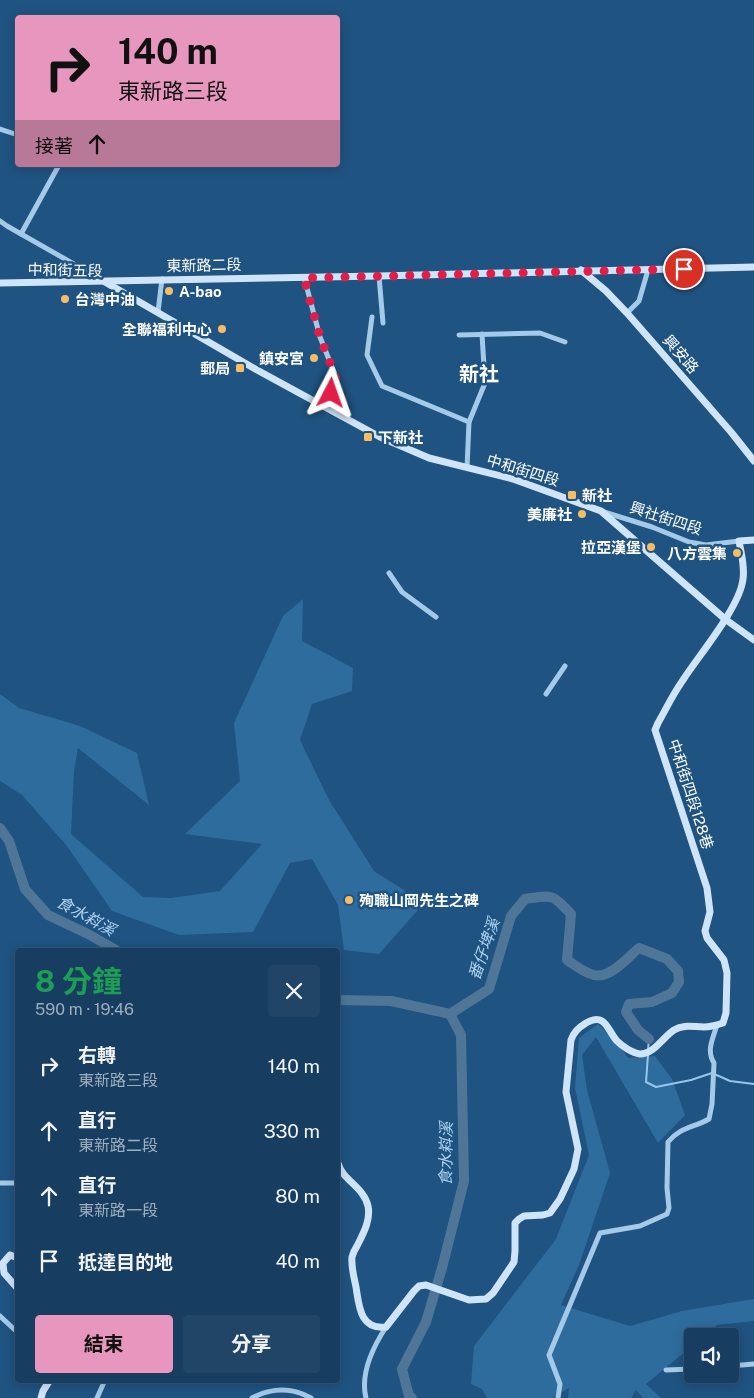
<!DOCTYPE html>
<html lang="zh-TW">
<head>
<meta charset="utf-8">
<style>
  body { margin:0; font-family:"Public Sans","Noto Sans TC",sans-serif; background:#204567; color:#f1f3f6; height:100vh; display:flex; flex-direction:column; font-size:19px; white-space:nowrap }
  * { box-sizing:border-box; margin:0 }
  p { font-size:16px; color:#9eaebd }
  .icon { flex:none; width:28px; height:28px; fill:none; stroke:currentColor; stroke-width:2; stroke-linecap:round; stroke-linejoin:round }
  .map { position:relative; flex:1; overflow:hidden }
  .panel { position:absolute; left:15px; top:948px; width:325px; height:435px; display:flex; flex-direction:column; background:#173e61; border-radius:5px; box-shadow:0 2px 12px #0003,0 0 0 1px #365776 }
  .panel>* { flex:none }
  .hud { position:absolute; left:15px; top:15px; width:325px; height:152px; border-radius:5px; box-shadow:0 2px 12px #0003,0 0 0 1px #365776; background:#e797bd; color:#111; overflow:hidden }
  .buttons { position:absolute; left:684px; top:1328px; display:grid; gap:10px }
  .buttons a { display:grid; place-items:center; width:55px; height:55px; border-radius:5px; background:#173e61; box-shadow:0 2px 12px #0003,0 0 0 1px #365776; font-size:25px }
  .pin { position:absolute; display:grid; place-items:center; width:42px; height:42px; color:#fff; margin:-21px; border:2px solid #fff; border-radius:50%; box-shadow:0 1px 5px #0007 }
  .me { position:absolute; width:55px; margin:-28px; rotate:4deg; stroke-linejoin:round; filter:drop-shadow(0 0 4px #0008) }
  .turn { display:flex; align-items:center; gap:18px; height:105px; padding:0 20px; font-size:22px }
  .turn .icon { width:65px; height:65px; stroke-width:2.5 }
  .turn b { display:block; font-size:35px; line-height:42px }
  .then { display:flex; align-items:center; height:48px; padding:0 20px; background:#0003; gap:10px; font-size:19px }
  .round { display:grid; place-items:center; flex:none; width:52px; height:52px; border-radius:5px; background:#204567 }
  .headline { display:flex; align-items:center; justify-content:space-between; height:85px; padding:0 20px }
  h1 { font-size:30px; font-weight:700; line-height:38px; color:#1e9e55 }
  .primary-button { display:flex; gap:10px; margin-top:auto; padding:10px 20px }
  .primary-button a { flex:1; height:58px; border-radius:5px; background:#e797bd; color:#111; font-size:20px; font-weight:700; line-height:58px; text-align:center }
  .primary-button a+a { background:#204567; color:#f1f3f6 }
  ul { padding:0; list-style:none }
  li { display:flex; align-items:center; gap:15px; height:65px; padding:0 20px }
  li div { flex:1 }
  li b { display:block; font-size:19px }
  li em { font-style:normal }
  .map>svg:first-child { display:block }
  .green { fill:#2e6c9d }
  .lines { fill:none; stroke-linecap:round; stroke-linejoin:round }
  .stream { stroke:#98c6ea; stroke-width:2 }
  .river { stroke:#4f7697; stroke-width:10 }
  .street { stroke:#a4cae8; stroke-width:5 }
  .secondary { stroke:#cfe4f7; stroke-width:7 }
  .route { stroke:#e11d48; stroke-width:9; stroke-dasharray:0 16.2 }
  .poi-dot { fill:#f7bd64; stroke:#1f5381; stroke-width:2 }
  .labels { text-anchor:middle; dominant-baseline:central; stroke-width:5; stroke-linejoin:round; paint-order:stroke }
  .street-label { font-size:15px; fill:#fff; stroke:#1f5381 }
  .poi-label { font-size:15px; font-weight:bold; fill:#fff; stroke:#1f5381; text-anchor:end }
  .water-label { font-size:16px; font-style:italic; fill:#afd4f0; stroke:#1f5381 }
  .district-label { font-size:20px; font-weight:bold; fill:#fff; stroke:#1f5381 }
</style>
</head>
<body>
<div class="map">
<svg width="754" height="1398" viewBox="0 0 754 1398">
  <rect width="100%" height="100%" fill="#1f5381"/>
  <!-- green -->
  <g class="green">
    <path d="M303 599 302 641 353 668 352 691 312 704 300 740 329 800 374 871 424 903 379 954 344 950 338 905 312 859 290 863 253 932 179 935 112 911 67 846 22 795 0 781V694L19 708 80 726 137 753 149 805 78 748 74 771 71 834 143 897 171 898 220 891 262 844 185 834 240 781 234 723 283 616Z"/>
    <path d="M598 1024 614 1038 628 1058 655 1056 672 1079 685 1115 658 1143 596 1037 582 1055 587 1090 610 1173 579 1265 561 1305 630 1326 682 1311 754 1299V1321L717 1325 704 1336H692V1346L646 1384 661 1398H643L636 1390 631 1398H568L569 1388 552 1398H487L482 1389 471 1384 474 1346 556 1239 589 1155 575 1088 579 1038Z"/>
  </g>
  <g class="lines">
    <!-- stream -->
    <g class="stream">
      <path d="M648 1050 649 1039"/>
      <path d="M648 1055 646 1082 656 1087 691 1080 712 1073 730 1081 754 1084"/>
    </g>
    <!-- river -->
    <g class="river">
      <path d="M0 828 9 841 25 889 48 915 88 934 116 950"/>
      <path d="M338 1000 391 1001 450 1014 461 1035 464 1181 442 1268 426 1322 402 1369 409 1396 412 1398"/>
      <path d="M450 1014 489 989 511 916 525 899C553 895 551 893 571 914L567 960C575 965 584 973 594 975 610 979 628 957 639 948L667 959 678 971 679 982 672 993 652 1002 629 1004 626 1012 638 1030 649 1039"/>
    </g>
    <!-- street -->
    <g class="street">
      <path d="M0 129 18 135"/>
      <path d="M0 221 7 226 102 280"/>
      <path d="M21 234 59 165"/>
      <path d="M379 276 383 323"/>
      <path d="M304 277 320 337 336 377 326 408"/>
      <path d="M158 312 162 279"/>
      <path d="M627 313 639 301 648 270"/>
      <path d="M372 317 367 355 382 386 469 422"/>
      <path d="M459 335 540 333 565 342"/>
      <path d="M467 468 469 422 485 383 482 334"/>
      <path d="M604 512 652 527 689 542 706 545 739 541"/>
      <path d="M389 573 402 592 436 617"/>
      <path d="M546 694 565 666"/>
      <path d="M0 1183H18"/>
      <path d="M0 1316 15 1330 18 1331"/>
      <path d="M730 1366 754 1364"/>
      <path d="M666 1370 692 1369"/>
      <path d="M97 1398 105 1380"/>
      <path d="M252 1398C271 1388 291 1387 311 1398"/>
      <path d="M366 1398C360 1374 373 1347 386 1327"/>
      <path d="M558 1398 560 1384 549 1355 600 1233 640 1226 667 1214 669 1208 667 1188 668 1142C680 1127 693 1128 709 1119L712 1104 714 1063C706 1051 713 1038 717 1025"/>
    </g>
    <!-- secondary -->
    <g class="secondary">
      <path d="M581 270 606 291 627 313 731 432 754 461"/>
      <path d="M105 282 257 370 380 437 429 458 513 479 601 511 725 619 754 640"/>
      <path d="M0 283 379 276 754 267"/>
      <path d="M338 1163C342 1180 364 1187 368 1206 371 1220 363 1234 357 1246 355 1249 353 1253 352 1257 351 1267 354 1277 356 1287 359 1306 360 1330 386 1327L414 1291 419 1286 426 1285 469 1300 486 1299 493 1293 514 1262 515 1251V1223L519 1219 524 1216 543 1215 550 1213 560 1199 574 1169 578 1149 566 1092 571 1040C574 1032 578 1028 586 1023 606 1012 607 1030 617 1041 622 1046 632 1053 640 1054 654 1054 663 1037 674 1030 684 1024 693 1027 704 1027 710 1027 717 1025 723 1023L726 1013 727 973 724 960 707 938 705 931 710 912 707 888 655 730 658 723C666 709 673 694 683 680 699 655 740 607 743 579 745 566 741 553 739 541L754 540"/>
      <path d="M18 1258 10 1255 3 1263 4 1273 18 1289"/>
      <path d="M41 1398 43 1391 50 1380"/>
    </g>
  </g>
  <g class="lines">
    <!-- route -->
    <path class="route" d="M331 393 336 378 320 337 304 278 684 269"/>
  </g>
  <!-- markers -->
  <g class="poi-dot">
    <circle cx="169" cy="291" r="5"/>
    <circle cx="65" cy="299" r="5"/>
    <circle cx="222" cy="329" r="5"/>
    <circle cx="314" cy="358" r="5"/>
    <rect x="235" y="363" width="10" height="10" rx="2.5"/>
    <rect x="363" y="432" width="10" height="10" rx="2.5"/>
    <rect x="567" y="490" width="10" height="10" rx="2.5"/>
    <circle cx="582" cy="514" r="5"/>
    <circle cx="651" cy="547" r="5"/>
    <circle cx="737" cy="553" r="5"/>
    <circle cx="349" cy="900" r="5"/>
  </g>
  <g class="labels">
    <!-- street labels -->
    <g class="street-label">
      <text transform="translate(204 265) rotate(-1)">東新路二段</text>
      <text transform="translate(65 270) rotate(1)">中和街五段</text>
      <text transform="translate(681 354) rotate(49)">興安路</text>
      <text transform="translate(523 470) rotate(17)">中和街四段</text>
      <text transform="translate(666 518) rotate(18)">興社街四段</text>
      <text transform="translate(691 794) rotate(72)">中和街四段128巷</text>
    </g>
    <!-- poi labels -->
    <g class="poi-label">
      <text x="179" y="291" text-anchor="start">A-bao</text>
      <text x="75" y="299" text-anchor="start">台灣中油</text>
      <text x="212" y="329">全聯福利中心</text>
      <text x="304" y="358">鎮安宮</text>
      <text x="230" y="368">郵局</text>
      <text x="378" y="437" text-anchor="start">下新社</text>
      <text x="582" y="495" text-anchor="start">新社</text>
      <text x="572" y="514">美廉社</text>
      <text x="641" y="547">拉亞漢堡</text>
      <text x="727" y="553">八方雲集</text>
      <text x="359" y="900" text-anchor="start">殉職山岡先生之碑</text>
    </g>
    <!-- water labels -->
    <g class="water-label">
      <text transform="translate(86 916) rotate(29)">食水嵙溪</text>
      <text transform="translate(484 949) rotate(-71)">番仔埤溪</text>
      <text transform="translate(446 1154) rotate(-89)">食水嵙溪</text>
    </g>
    <!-- district labels -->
    <g class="district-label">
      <text x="479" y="374">新社</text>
    </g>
  </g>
</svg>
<div class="buttons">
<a><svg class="icon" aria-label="sound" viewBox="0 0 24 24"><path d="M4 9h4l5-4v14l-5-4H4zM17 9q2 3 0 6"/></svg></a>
</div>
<div class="pin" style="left:684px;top:269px;background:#d93025"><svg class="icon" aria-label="arrive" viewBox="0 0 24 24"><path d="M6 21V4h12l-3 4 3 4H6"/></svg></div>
<svg class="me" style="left:331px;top:393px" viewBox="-20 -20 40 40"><path d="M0-17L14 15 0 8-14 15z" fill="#e11d48" stroke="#fff" stroke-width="4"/></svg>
<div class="hud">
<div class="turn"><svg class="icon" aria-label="right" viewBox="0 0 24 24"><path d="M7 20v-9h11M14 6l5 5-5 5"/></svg><div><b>140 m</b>東新路三段</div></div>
<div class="then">接著<svg class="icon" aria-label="ahead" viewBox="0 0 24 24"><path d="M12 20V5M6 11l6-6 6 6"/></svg></div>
</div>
<section class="panel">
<div class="headline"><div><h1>8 分鐘</h1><p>590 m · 19:46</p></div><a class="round"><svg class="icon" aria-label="close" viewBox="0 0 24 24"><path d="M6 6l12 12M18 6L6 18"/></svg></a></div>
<ul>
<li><svg class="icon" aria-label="right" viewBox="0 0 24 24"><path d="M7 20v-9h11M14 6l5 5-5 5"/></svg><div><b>右轉</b><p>東新路三段</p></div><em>140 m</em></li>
<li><svg class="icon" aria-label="ahead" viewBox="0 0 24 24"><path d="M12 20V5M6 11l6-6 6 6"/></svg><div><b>直行</b><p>東新路二段</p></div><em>330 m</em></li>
<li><svg class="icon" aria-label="ahead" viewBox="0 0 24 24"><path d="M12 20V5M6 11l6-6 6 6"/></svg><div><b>直行</b><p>東新路一段</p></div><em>80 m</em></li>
<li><svg class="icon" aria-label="arrive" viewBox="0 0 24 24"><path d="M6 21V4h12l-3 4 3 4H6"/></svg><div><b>抵達目的地</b></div><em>40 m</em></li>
</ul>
<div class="primary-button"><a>結束</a><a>分享</a></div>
</section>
</div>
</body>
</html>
